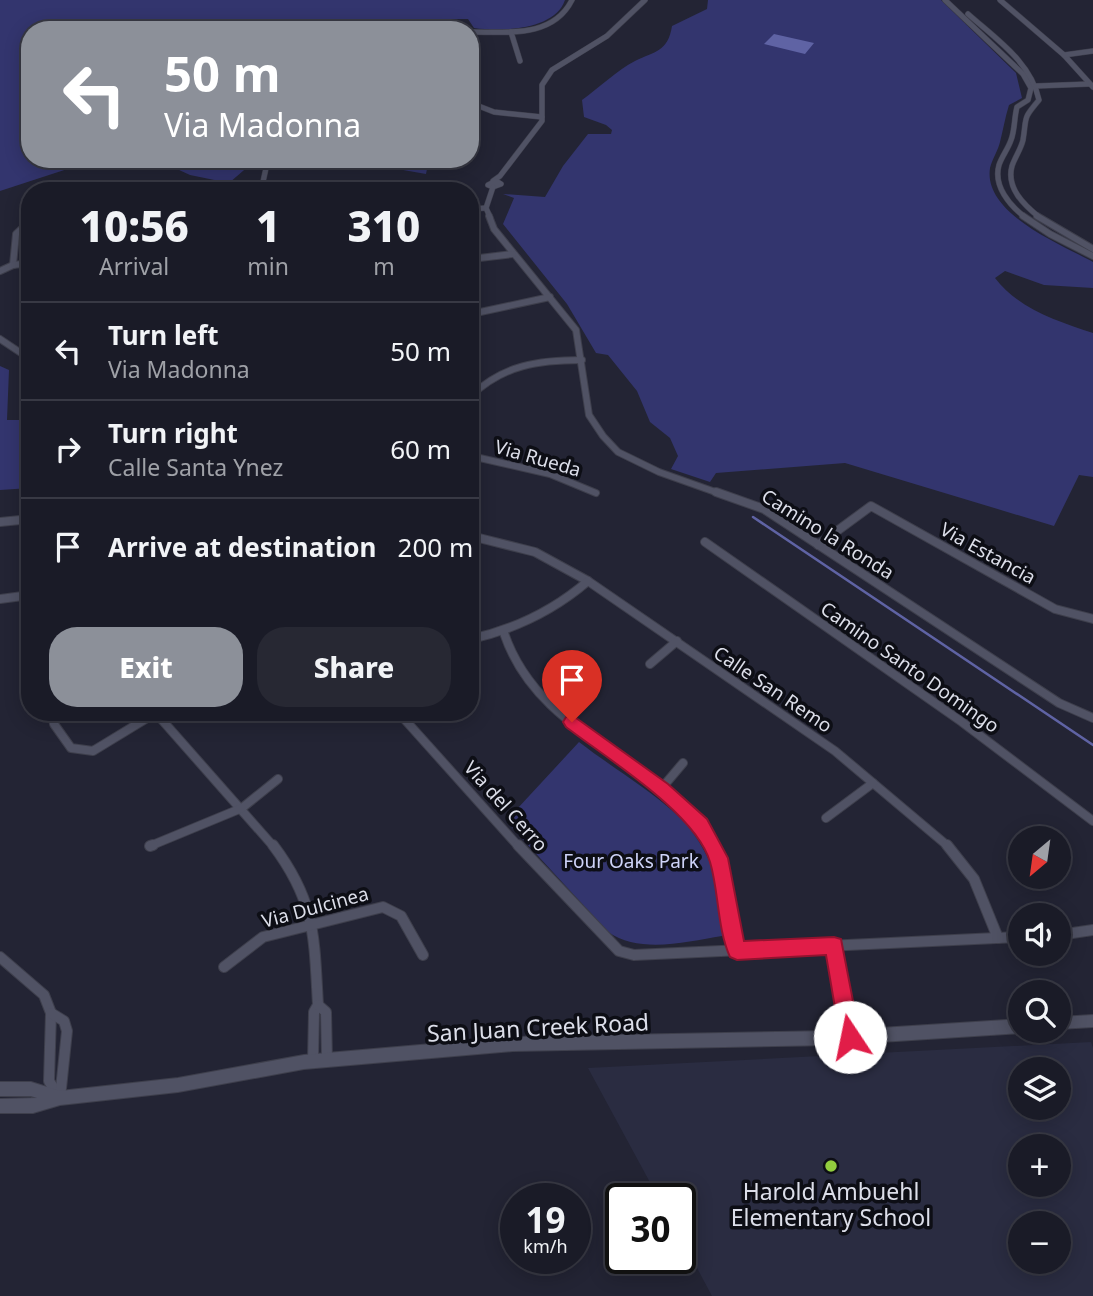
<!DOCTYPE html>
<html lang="en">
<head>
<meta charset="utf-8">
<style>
  body { margin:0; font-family:"Noto Sans",sans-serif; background:#272833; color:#f1f3f6; height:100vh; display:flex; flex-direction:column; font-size:26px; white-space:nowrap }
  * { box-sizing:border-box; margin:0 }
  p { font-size:23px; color:#9fa1a7 }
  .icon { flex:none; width:38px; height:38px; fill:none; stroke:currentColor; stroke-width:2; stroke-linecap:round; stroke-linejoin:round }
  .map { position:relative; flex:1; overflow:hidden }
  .drawer { position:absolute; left:21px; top:182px; width:458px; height:539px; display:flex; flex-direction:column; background:#1a1b27; border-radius:28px; box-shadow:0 4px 18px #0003,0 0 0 2px #383944 }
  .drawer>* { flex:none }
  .guide { position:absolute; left:21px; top:21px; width:458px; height:147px; border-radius:28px; box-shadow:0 4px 18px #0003,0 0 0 2px #383944; background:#8c9099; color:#fff; overflow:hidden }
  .needle { width:46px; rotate:209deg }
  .controls { position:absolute; left:1008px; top:826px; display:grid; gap:14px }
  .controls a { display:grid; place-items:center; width:63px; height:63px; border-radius:50%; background:#1a1b27; box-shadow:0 4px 18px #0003,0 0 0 2px #383944; font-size:35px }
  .speed { position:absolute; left:500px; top:1183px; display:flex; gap:14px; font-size:35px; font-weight:700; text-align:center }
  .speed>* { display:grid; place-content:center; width:91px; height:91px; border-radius:50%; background:#1a1b27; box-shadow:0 4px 18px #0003,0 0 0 2px #383944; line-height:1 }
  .speed small { font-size:18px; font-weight:400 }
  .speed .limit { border:4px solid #111; border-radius:10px; background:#fff; color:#111 }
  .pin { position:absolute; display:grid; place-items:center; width:60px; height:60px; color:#fff; margin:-72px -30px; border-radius:50% 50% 50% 0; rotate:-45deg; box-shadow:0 0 7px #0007 }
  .pin .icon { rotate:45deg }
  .me { position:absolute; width:77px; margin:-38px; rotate:349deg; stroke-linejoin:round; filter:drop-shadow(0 0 5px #0008) }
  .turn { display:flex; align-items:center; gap:24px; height:147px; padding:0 28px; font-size:32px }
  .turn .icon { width:91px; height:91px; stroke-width:2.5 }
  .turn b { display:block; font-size:49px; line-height:60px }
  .eta { display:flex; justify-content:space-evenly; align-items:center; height:119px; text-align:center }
  .eta b { font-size:42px; font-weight:800; line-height:49px }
  .action { display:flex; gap:14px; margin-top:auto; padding:14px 28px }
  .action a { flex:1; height:80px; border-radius:28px; background:#8c9099; color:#fff; font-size:28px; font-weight:800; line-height:80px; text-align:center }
  .action a+a { background:#272833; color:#f1f3f6 }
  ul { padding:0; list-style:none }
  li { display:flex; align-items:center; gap:21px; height:98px; padding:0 28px; border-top:2px solid #383944 }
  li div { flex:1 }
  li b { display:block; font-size:26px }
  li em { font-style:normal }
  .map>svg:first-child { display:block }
  .built { fill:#2a2c41; fill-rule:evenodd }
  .green { fill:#33356e }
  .water { fill:#5f63a4 }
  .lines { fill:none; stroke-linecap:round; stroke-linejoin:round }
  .stream { stroke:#5f63a4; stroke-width:2.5 }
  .street-far3-casing { stroke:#3e3f4c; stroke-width:6 }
  .street-far2-casing { stroke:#3e3f4c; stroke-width:8 }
  .street-far1-casing { stroke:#3e3f4c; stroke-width:10 }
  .street-casing { stroke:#3e3f4c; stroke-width:12 }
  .secondary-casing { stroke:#3e3f4c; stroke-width:2 }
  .street-far3 { stroke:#505264; stroke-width:5 }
  .street-far2 { stroke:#505264; stroke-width:6 }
  .street-far1 { stroke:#505264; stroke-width:8 }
  .street { stroke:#505264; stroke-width:10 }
  .secondary { fill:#505264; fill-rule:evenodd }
  .route { fill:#e11d48; stroke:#92132f; stroke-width:2 }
  .poi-dot { fill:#92cd3e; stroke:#0d0e15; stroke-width:2.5 }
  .labels { text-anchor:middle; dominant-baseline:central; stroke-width:7; stroke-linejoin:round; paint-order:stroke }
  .street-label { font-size:19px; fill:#dcdee9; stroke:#0d0e15 }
  .park-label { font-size:19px; fill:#ced3f8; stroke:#0d0e15 }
  .near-street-label { font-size:23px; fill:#dcdee9; stroke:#0d0e15 }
  .near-poi-label { font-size:23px; fill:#dcdee9; stroke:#0d0e15 }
</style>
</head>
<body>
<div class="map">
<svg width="1093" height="1296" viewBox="0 0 1093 1296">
  <rect width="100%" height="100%" fill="#232434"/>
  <!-- built -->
  <path class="built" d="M1091 1042 1093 1048V1296H712L681 1238V1199H659L588 1068ZM1020 1069H1059V1108H1020ZM1059 1146V1185H1020V1146ZM1059 1223V1262H1020V1223Z"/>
  <!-- green -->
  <g class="green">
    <path d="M0 0H565C555 30 502 32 474 28L468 19H450L391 30H30V159H98L0 191Z"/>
    <path d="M708 0H941L1016 73 1022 98 1009 105C1005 118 1003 130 1000 142 998 151 992 159 990 168 983 214 1061 244 1093 262V288L1044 285 1005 271 995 278C1019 309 1057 321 1093 333V477L1079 475 1054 526 845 463 716 473 710 482 671 469 678 456 670 438 650 422 637 391 608 355 596 353 567 304 503 224 514 198 503 194 545 197 563 166 588 134H611L612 130 606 125 584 117 582 100C599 88 617 70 635 61 655 51 668 52 672 26L707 9Z"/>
    <path d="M128 159H257L229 183 190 175 166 164Z"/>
    <path d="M340 159H429L426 174Z"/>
    <path d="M0 366 9 370 7 420H30V488L0 490Z"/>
    <path d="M579 742C610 766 646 787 675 813 708 842 727 894 722 936 686 942 640 954 608 932L506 821Z"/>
  </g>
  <!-- water -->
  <path class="water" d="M774 34 814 43 805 54 764 44Z"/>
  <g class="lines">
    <!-- stream -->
    <path class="stream" d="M753 517 1093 745"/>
    <!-- street-far3 casing -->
    <g class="street-far3-casing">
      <g id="street-far3">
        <path d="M945 0 1023 74 1031 88 1028 100 1017 107C1014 118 1015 130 1011 140 1008 149 1002 156 999 165 993 186 1010 206 1025 217"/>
        <path d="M1000 0 1064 55 1093 87"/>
        <path d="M968 14C996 39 1031 62 1039 100 1022 120 1027 116 1023 140 1021 149 1015 157 1012 166 1006 188 1024 205 1039 217"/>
        <path d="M471 32C508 32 553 38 572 0"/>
        <path d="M511 32 520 61"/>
        <path d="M1064 55 1093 51"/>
        <path d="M1036 86 1089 84"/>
        <path d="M471 103 494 112 542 117"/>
        <path d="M493 181 500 176 542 121V85L552 70 607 36 645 0"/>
        <path d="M496 181 501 184 493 187 488 185Z"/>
        <path d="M321 185 350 191"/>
        <path d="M261 191 268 159"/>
        <path d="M471 209 486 208"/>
        <path d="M490 217 486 208 493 187"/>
      </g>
    </g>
    <!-- street-far2 casing -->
    <g class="street-far2-casing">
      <g id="street-far2">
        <path d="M489 216 494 229 576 330 589 415 603 436 618 452 659 472 721 494"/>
        <path d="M1023 216 1050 234 1093 256"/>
        <path d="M1037 216 1093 249"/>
        <path d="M471 259 513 254"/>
        <path d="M13 265 16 234 30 221"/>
        <path d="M0 271 13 265 30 263"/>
        <path d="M471 314 550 297"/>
        <path d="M0 339 30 359"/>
        <path d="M471 396C503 365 539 360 582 360"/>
        <path d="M471 456 550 474 596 493"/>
      </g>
    </g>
    <!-- street-far1 casing -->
    <g class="street-far1-casing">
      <g id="street-far1">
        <path d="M716 492 764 509 1059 703 1093 718"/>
        <path d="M0 522 30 519"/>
        <path d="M471 536 535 552 588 581 835 751 949 847"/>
        <path d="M705 542 962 722 1093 821"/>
        <path d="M818 545 871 506 1055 609 1093 619"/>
        <path d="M0 599 30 595"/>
        <path d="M504 633C541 743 668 756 713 847"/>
        <path d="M471 639C516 629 553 611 588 581"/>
        <path d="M650 664 677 641"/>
        <path d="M52 712 54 724 71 748 93 751 157 712"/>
        <path d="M155 712 274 847"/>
        <path d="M398 712 519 847"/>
        <path d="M661 789 683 763"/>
        <path d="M826 818 873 783"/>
        <path d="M150 846 242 808 278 779"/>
      </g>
    </g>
    <!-- street casing -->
    <g class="street-casing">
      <g id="street">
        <path d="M273 845C316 902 314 937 318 1005L314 1012 313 1062"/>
        <path d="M518 845 619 951 634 955 1020 937"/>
        <path d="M712 845 726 884 737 950"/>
        <path d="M947 845 974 879 998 938"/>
        <path d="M150 846 153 845"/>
        <path d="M1059 935 1093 930"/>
        <path d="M834 946 850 1037"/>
        <path d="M0 957 44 995 51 1013 49 1081 59 1097"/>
        <path d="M224 967 263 937 383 907 401 916 423 955"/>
        <path d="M318 1005 326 1012 327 1061"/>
        <path d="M51 1013 64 1021 67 1031 60 1098"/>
      </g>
    </g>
    <!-- secondary casing -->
    <g class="secondary-casing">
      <g id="secondary">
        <path d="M1093 1015V1027L1059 1029V1017Z"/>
        <path d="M1020 1019V1031H1024L1020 1033 833 1045 513 1051 304 1069 178 1092 60 1105 33 1113H0V1099L37 1098 31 1096H0V1082H31L60 1091 178 1078 304 1055 513 1037 833 1031Z"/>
      </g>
    </g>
    <!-- street-far3 -->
    <use href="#street-far3" class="street-far3"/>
    <!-- street-far2 -->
    <use href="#street-far2" class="street-far2"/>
    <!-- street-far1 -->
    <use href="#street-far1" class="street-far1"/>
    <!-- street -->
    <use href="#street" class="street"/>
    <!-- secondary -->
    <use href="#secondary" class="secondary"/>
  </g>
  <!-- route -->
  <path class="route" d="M572 715 668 784 707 819 728 858 744 941 834 937 841 939 860 1037 857 1044 850 1047 843 1044 840 1037 826 955 737 960 730 957C717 928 719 892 710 862 696 813 606 758 566 727L563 722 566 717Z"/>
  <!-- markers -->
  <circle class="poi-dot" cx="831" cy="1166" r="7"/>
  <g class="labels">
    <!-- street labels -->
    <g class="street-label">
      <text transform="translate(538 458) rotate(16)">Via Rueda</text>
      <text transform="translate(828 534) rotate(32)">Camino la Ronda</text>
      <text transform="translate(988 553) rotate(29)">Via Estancia</text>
      <text transform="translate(910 667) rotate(35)">Camino Santo Domingo</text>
      <text transform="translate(773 689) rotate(34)">Calle San Remo</text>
      <text transform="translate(506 806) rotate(48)">Via del Cerro</text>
      <text transform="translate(315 907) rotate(-15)">Via Dulcinea</text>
    </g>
    <!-- park labels -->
    <g class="park-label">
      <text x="631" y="861">Four Oaks Park</text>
    </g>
    <!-- near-street labels -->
    <g class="near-street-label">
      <text transform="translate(538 1027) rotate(-3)">San Juan Creek Road</text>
    </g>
    <!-- near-poi labels -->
    <g class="near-poi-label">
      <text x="831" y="1191">Harold Ambuehl<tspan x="831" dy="26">Elementary School</tspan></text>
    </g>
  </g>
</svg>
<div class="controls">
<a><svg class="needle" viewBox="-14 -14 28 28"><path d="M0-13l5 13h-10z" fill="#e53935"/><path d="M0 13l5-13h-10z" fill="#9fa1a7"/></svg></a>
<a><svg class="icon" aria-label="sound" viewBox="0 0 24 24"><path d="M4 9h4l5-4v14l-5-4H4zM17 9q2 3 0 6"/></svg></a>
<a><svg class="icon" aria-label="search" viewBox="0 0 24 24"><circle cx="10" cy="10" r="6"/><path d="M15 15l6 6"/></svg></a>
<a><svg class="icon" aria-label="layers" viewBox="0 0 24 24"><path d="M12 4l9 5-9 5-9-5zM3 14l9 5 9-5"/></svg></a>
<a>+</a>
<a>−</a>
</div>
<div class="speed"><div>19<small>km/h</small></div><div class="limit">30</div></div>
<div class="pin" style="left:572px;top:722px;background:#d93025"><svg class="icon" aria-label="arrive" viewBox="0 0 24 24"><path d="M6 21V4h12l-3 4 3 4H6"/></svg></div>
<svg class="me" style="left:850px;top:1037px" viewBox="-20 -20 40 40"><circle r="19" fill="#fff"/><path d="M0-13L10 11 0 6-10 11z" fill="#e11d48"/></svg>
<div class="guide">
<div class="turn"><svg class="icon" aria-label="left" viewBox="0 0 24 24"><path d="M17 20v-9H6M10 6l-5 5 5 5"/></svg><div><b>50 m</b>Via Madonna</div></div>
</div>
<section class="drawer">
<div class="eta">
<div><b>10:56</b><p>Arrival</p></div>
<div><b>1</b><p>min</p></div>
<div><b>310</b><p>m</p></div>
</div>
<ul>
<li><svg class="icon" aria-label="left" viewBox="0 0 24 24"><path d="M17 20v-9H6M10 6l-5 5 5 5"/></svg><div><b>Turn left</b><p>Via Madonna</p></div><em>50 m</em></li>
<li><svg class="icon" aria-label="right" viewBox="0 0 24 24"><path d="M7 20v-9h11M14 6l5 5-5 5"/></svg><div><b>Turn right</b><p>Calle Santa Ynez</p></div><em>60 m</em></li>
<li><svg class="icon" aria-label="arrive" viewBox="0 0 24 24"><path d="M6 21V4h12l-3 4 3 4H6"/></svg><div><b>Arrive at destination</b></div><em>200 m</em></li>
</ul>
<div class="action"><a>Exit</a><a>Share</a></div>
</section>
</div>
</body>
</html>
